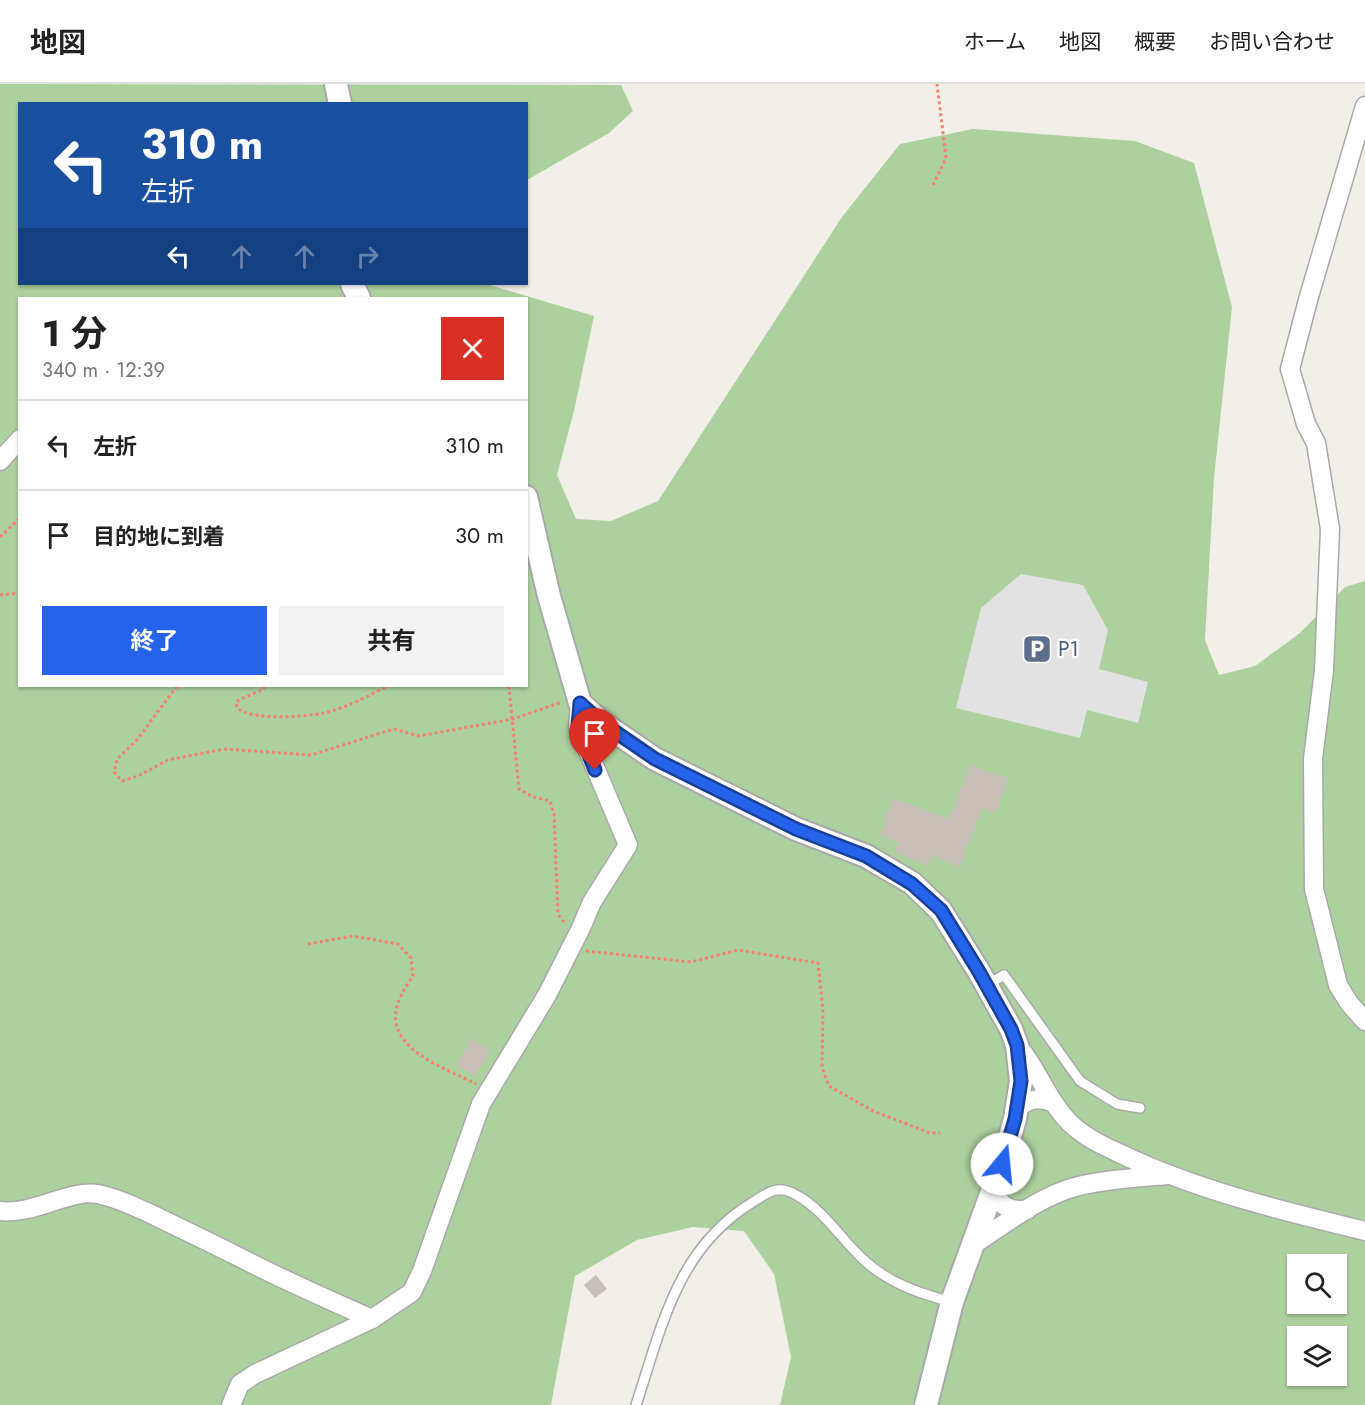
<!DOCTYPE html>
<html lang="ja">
<head>
<meta charset="utf-8">
<style>
  body { margin:0; font-family:Jost,"Noto Sans JP",sans-serif; background:#f2f2f2; color:#222; height:100vh; display:flex; flex-direction:column; font-size:22px; white-space:nowrap }
  * { box-sizing:border-box; margin:0 }
  p { font-size:20px; color:#767676 }
  .icon { flex:none; width:33px; height:33px; fill:none; stroke:currentColor; stroke-width:2; stroke-linecap:round; stroke-linejoin:round }
  .map { position:relative; flex:1; overflow:hidden }
  .panel { position:absolute; left:18px; top:213px; width:510px; height:390px; display:flex; flex-direction:column; background:#fff; border-radius:0px; box-shadow:0 2px 4px #0004 }
  .panel>* { flex:none }
  .banner { position:absolute; left:18px; top:18px; width:510px; height:183px; border-radius:0px; box-shadow:0 2px 4px #0004; background:#1a4fa0; color:#fff; overflow:hidden }
  .controls { position:absolute; left:1287px; top:1170px; display:grid; gap:12px }
  .controls a { display:grid; place-items:center; width:60px; height:60px; border-radius:0px; background:#fff; box-shadow:0 2px 4px #0004; font-size:30px }
  .pin { position:absolute; display:grid; place-items:center; width:51px; height:51px; color:#fff; margin:-62px -26px; border-radius:50% 50% 50% 0; rotate:-45deg; box-shadow:0 0 6px #0007 }
  .pin .icon { rotate:45deg }
  .me { position:absolute; width:66px; margin:-33px; rotate:17deg; stroke-linejoin:round; filter:drop-shadow(0 0 4px #0008) }
  .turn { display:flex; align-items:center; gap:21px; height:126px; padding:0 24px; font-size:27px }
  .turn .icon { width:78px; height:78px; stroke-width:2.5 }
  .turn b { display:block; font-size:42px; line-height:51px }
  .lanes { display:flex; align-items:center; height:57px; padding:0 24px; background:#0003; justify-content:center; gap:30px; direction:ltr }
  .lanes .off { opacity:.35 }
  .round { display:grid; place-items:center; flex:none; width:63px; height:63px; border-radius:0px; background:#f2f2f2 }
  .headline { display:flex; align-items:center; justify-content:space-between; height:102px; padding:0 24px }
  h1 { font-size:36px; font-weight:700; line-height:45px }
  .cta { display:flex; gap:12px; margin-top:auto; padding:12px 24px }
  .cta a { flex:1; height:69px; border-radius:0px; background:#2563eb; color:#fff; font-size:24px; font-weight:700; line-height:69px; text-align:center }
  .cta a+a { background:#f2f2f2; color:#222 }
  ul { padding:0; list-style:none }
  li { display:flex; align-items:center; gap:18px; height:90px; padding:0 24px; border-top:2px solid #e0e0e0 }
  li div { flex:1 }
  li b { display:block; font-size:22px }
  li em { font-style:normal }
  header { display:flex; align-items:center; gap:36px; box-sizing:border-box; height:84px; padding:0 30px; background:#fff; border-bottom:2px solid #e0e0e0 }
  header strong { font-size:28px }
  nav { display:flex; gap:33px; margin-inline-start:auto; font-size:21px }
  .map>svg:first-child { display:block }
  .forest { fill:#add19e; fill-rule:evenodd }
  .parking { fill:#e2e2e2 }
  .building { fill:#c7bfb8 }
  .lines { fill:none; stroke-linecap:round; stroke-linejoin:round }
  .service-casing { stroke:#a9a9a9; stroke-width:12 }
  .minor-casing { stroke:#a9a9a9; stroke-width:21 }
  .tertiary-casing { stroke:#a9a9a9; stroke-width:26 }
  .path { stroke:#fa8072; stroke-width:3; stroke-dasharray:3 3; stroke-linecap:butt }
  .service { stroke:#fff; stroke-width:9 }
  .minor { stroke:#fff; stroke-width:18 }
  .tertiary { stroke:#fff; stroke-width:22 }
  .route-casing { stroke:#184099; stroke-width:15 }
  .route { stroke:#2563eb; stroke-width:10 }
  .labels { text-anchor:middle; dominant-baseline:central; stroke-width:5; stroke-linejoin:round; paint-order:stroke }
  .service-label { font-size:21px; fill:#4e5e75; stroke:#fff; text-anchor:start }
</style>
</head>
<body>
<header>
<strong>地図</strong>
<nav><a>ホーム</a><a>地図</a><a>概要</a><a>お問い合わせ</a></nav>
</header>
<div class="map">
<svg width="1365" height="1321" viewBox="0 0 1365 1321">
  <rect width="100%" height="100%" fill="#f2efe9"/>
  <!-- forest -->
  <path class="forest" d="M0 0 621 1 633 27 609 49 527 96 526 20H20V200H486L594 232 574 327 557 391 576 435 611 437 658 417 842 133 900 60 973 45 1135 57 1194 79 1232 223 1214 394 1205 556 1219 591 1255 582 1300 549 1345 503 1365 497V1321H780L791 1273 774 1190 744 1147 693 1143 637 1156 575 1192 551 1321H0ZM20 214H526V602H20ZM1298 1180H1336V1220H1298ZM1298 1252H1336V1292H1298Z"/>
  <!-- parking -->
  <path class="parking" d="M1021 490 1083 501 1108 546 1099 585 1148 598 1138 639 1087 626 1080 654 956 624 981 524Z"/>
  <!-- building -->
  <g class="building">
    <path d="M970 681 1008 695 996 729 982 724 960 783 932 771 928 782 895 768 899 758 880 752 893 715 950 735Z"/>
    <path d="M471 955 490 966 475 992 456 981Z"/>
    <path d="M596 1191 607 1205 595 1214 584 1201Z"/>
  </g>
  <g class="lines">
    <!-- service casing -->
    <g class="service-casing">
      <g id="service">
        <path d="M987 901 1004 891 1080 997 1117 1020 1140 1024"/>
        <path d="M636 1321C662 1242 677 1164 753 1118 770 1107 779 1100 798 1112 826 1128 843 1158 866 1178 891 1200 921 1210 952 1218"/>
      </g>
    </g>
    <!-- minor casing -->
    <g class="minor-casing">
      <g id="minor">
        <path d="M1365 22 1308 216 1290 285 1306 340 1316 359 1330 445 1324 586 1313 675 1314 805 1338 901 1349 919 1365 937"/>
        <path d="M0 377 20 355"/>
        <path d="M1017 961C1038 985 1048 1018 1071 1040 1089 1057 1111 1065 1134 1076 1208 1109 1287 1128 1365 1147"/>
        <path d="M1017 1024C1030 1015 1039 1012 1054 1019"/>
        <path d="M992 1104C1002 1122 1005 1127 1027 1126"/>
        <path d="M0 1127C34 1131 70 1105 98 1110 117 1114 136 1123 153 1131 182 1145 211 1159 239 1173 283 1196 327 1215 372 1235"/>
        <path d="M971 1162C1004 1141 1038 1113 1075 1103 1105 1095 1137 1094 1167 1091"/>
        <path d="M231 1321 240 1300 255 1290 372 1235 412 1208 422 1187 481 1020 547 911 581 844 592 818 628 761 578 643 580 619"/>
      </g>
    </g>
    <!-- tertiary casing -->
    <g class="tertiary-casing">
      <g id="tertiary">
        <path d="M336 0 340 20"/>
        <path d="M352 200 359 214"/>
        <path d="M526 413 549 512 580 619 601 638 655 675 796 745 866 772 912 799 941 827 978 886 1011 945 1017 961 1021 997 1015 1035 1002 1080 952 1218 926 1321"/>
      </g>
    </g>
    <!-- path -->
    <g class="path">
      <path d="M933 101 946 74 937 0"/>
      <path d="M0 453 20 434"/>
      <path d="M0 511 20 509"/>
      <path d="M177 602 136 657 117 675 114 688 122 697 138 692 168 676 224 665 311 671 394 645 419 652 513 635 562 618"/>
      <path d="M264 602V605L239 616 236 618 237 624C253 637 304 633 324 629 346 624 368 612 388 602"/>
      <path d="M509 602 519 705 533 713 550 717 554 730 558 830 566 841"/>
      <path d="M308 860 353 852 398 860 411 874 413 892C409 898 404 905 401 912 376 962 443 983 476 1000"/>
      <path d="M586 867 691 878 738 866 818 879 823 926 822 983 829 1002 873 1027 930 1049H940"/>
    </g>
    <!-- service -->
    <use href="#service" class="service"/>
    <!-- minor -->
    <use href="#minor" class="minor"/>
    <!-- tertiary -->
    <use href="#tertiary" class="tertiary"/>
  </g>
  <g class="lines">
    <!-- route casing -->
    <g class="route-casing">
      <path id="route" d="M595 686 578 643 580 619 601 638 655 675 796 745 866 772 912 800 941 826 978 886 1011 945 1017 961 1021 997 1015 1035 1002 1080"/>
    </g>
    <!-- route -->
    <use href="#route" class="route"/>
  </g>
  <!-- icons -->
  <defs>
    <g id="parking-square" transform="scale(1.5)"><rect x="-9" y="-9" width="18" height="18" rx="4" fill="#5c6f8a" stroke="#fff"/><path d="M-3.5-5.5H1a3.5 3.5 0 0 1 0 7H-1V5.5H-3.5ZM-1-3.4V-.6H.8a1.4 1.4 0 0 0 0-2.8Z" fill="#fff"/></g>
  </defs>
  <g fill-rule="evenodd">
    <use href="#parking-square" x="1037" y="565"/>
  </g>
  <g class="labels">
    <!-- service labels -->
    <g class="service-label">
      <text x="1058" y="565">P1</text>
    </g>
  </g>
</svg>
<div class="controls">
<a><svg class="icon" aria-label="search" viewBox="0 0 24 24"><circle cx="10" cy="10" r="6"/><path d="M15 15l6 6"/></svg></a>
<a><svg class="icon" aria-label="layers" viewBox="0 0 24 24"><path d="M12 4l9 5-9 5-9-5zM3 14l9 5 9-5"/></svg></a>
</div>
<div class="pin" style="left:595px;top:686px;background:#d93025"><svg class="icon" aria-label="arrive" viewBox="0 0 24 24"><path d="M6 21V4h12l-3 4 3 4H6"/></svg></div>
<svg class="me" style="left:1002px;top:1080px" viewBox="-20 -20 40 40"><circle r="19" fill="#fff"/><path d="M0-13L10 11 0 6-10 11z" fill="#2563eb"/></svg>
<div class="banner">
<div class="turn"><svg class="icon" aria-label="left" viewBox="0 0 24 24"><path d="M17 20v-9H6M10 6l-5 5 5 5"/></svg><div><b>310 m</b>左折</div></div>
<div class="lanes"><svg class="icon" aria-label="left" viewBox="0 0 24 24"><path d="M17 20v-9H6M10 6l-5 5 5 5"/></svg><svg class="icon off" aria-label="ahead" viewBox="0 0 24 24"><path d="M12 20V5M6 11l6-6 6 6"/></svg><svg class="icon off" aria-label="ahead" viewBox="0 0 24 24"><path d="M12 20V5M6 11l6-6 6 6"/></svg><svg class="icon off" aria-label="right" viewBox="0 0 24 24"><path d="M7 20v-9h11M14 6l5 5-5 5"/></svg></div>
</div>
<section class="panel">
<div class="headline"><div><h1>1 分</h1><p>340 m · 12:39</p></div><a class="round" style="background:#d93025;color:#fff"><svg class="icon" aria-label="close" viewBox="0 0 24 24"><path d="M6 6l12 12M18 6L6 18"/></svg></a></div>
<ul>
<li><svg class="icon" aria-label="left" viewBox="0 0 24 24"><path d="M17 20v-9H6M10 6l-5 5 5 5"/></svg><div><b>左折</b></div><em>310 m</em></li>
<li><svg class="icon" aria-label="arrive" viewBox="0 0 24 24"><path d="M6 21V4h12l-3 4 3 4H6"/></svg><div><b>目的地に到着</b></div><em>30 m</em></li>
</ul>
<div class="cta"><a>終了</a><a>共有</a></div>
</section>
</div>
</body>
</html>
